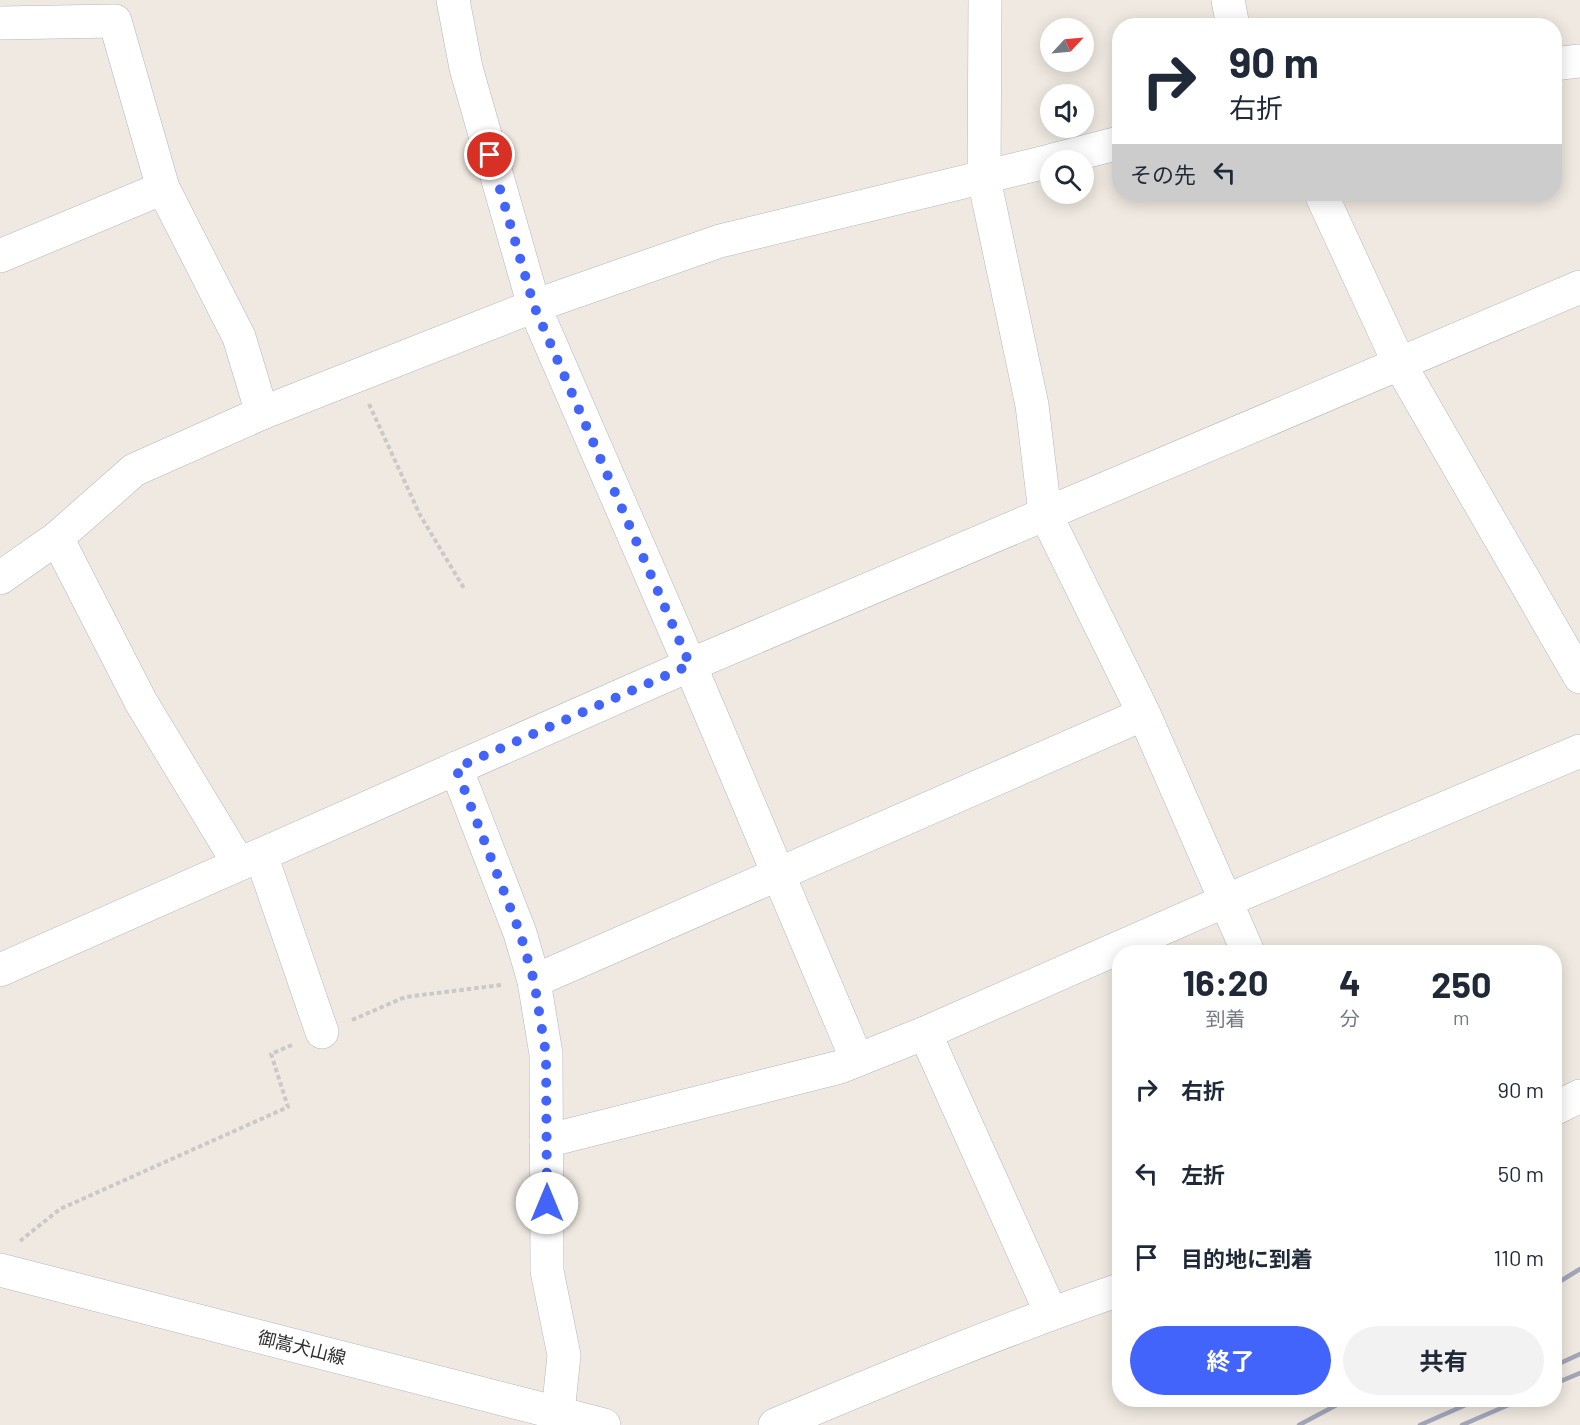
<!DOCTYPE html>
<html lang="ja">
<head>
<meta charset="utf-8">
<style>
  body { margin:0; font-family:Barlow,"Noto Sans JP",sans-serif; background:#f2f2f3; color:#1f2937; height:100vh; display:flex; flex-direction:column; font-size:22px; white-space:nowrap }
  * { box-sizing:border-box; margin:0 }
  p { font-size:20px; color:#747a83 }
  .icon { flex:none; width:33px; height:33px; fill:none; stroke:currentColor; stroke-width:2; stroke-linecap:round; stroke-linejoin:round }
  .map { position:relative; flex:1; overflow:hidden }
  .drawer { position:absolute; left:1112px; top:945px; width:450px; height:462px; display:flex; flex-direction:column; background:#fff; border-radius:24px; box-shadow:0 3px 15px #0003 }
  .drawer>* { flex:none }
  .guide { position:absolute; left:1112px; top:18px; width:450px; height:183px; border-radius:24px; box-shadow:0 3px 15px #0003; background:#fff; color:#1f2937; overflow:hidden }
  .needle { width:39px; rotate:64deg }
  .controls { position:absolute; left:1040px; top:18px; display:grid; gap:12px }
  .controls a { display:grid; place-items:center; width:54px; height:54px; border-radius:50%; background:#fff; box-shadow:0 3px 15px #0003; font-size:30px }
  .pin { position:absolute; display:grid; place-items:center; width:51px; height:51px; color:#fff; margin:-26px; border:3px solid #fff; border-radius:50%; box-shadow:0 2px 6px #0007 }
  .me { position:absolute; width:66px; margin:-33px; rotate:0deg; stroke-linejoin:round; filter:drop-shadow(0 0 4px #0008) }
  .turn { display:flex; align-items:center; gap:21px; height:126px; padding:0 18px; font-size:27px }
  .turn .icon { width:78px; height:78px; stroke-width:2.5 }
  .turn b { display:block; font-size:42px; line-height:51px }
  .then { display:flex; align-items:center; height:57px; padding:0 18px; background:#0003; gap:12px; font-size:22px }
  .eta { display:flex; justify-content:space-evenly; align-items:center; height:102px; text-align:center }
  .eta b { font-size:36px; font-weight:700; line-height:42px }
  .primary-button { display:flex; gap:12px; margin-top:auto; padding:12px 18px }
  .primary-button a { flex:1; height:69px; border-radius:36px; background:#4264fb; color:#fff; font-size:24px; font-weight:700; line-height:69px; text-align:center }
  .primary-button a+a { background:#f2f2f3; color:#1f2937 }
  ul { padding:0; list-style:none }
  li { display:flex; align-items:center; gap:18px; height:84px; padding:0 18px }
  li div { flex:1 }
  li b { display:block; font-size:22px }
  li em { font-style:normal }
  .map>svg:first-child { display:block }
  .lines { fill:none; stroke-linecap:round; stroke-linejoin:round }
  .minor-casing { stroke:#b4b7c1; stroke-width:34 }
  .secondary-casing { stroke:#b4b7c1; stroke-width:34 }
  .path { stroke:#c9c9c9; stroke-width:4; stroke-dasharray:4.5 3; stroke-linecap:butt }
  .minor { stroke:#fff; stroke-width:33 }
  .secondary { stroke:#fff; stroke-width:33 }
  .rail { stroke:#a3a6b8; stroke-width:4.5 }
  .route { stroke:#4264fb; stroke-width:10; stroke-dasharray:0 18 }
  .labels { text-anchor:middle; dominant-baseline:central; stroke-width:4.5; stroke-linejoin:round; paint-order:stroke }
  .street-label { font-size:18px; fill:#2e2e2e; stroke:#fff }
</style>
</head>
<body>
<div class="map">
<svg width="1580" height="1425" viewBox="0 0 1580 1425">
  <rect width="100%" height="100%" fill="#efe9e1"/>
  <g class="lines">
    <!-- minor casing -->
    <g class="minor-casing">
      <g id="minor">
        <path d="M453 0 466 68 534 306 690 665 857 1060"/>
        <path d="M985 0 984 179 1032 405 1045 513 1144 714 1248 952"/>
        <path d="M1228 0 1233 26"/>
        <path d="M0 23 115 21 163 188 239 337 262 413"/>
        <path d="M1554 64 1580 61"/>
        <path d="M1053 160 1119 143"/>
        <path d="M1321 194 1399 363 1580 677"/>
        <path d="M0 256 163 188"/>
        <path d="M57 538 141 702 239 864"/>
        <path d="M0 578 57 538 134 470 262 413 356 376 534 306 720 241 1050 161"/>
        <path d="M456 768 520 933 534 981 546 1054 547 1271 564 1355 558 1413"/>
        <path d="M261 855 322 1032"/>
        <path d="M0 970 690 665 1580 287"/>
        <path d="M534 981 1144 714"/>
        <path d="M925 1033 1051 1313"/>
        <path d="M1554 1109 1580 1096"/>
        <path d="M546 1141 840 1067 925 1033 1225 901 1580 751"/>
        <path d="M775 1425C889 1377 1002 1330 1119 1290"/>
      </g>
    </g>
    <!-- secondary casing -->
    <g class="secondary-casing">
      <path id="secondary" d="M0 1270 604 1425"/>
    </g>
    <!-- path -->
    <g class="path">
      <path d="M369 404 420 515 465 590"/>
      <path d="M352 1020 405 997 501 985"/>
      <path d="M20 1241 60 1209 288 1107 271 1054 292 1045"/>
    </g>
    <!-- minor -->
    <use href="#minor" class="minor"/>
    <!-- secondary -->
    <use href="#secondary" class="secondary"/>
    <!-- rail -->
    <g class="rail">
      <path d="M1554 1285 1580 1269"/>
      <path d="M1554 1366 1580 1354"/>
      <path d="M1554 1384 1580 1373"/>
      <path d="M1299 1425 1346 1400"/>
      <path d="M1420 1425 1477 1400"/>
      <path d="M1462 1425 1520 1400"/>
    </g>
  </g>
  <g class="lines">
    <!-- route -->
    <path class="route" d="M490 155 534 306 690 665 456 768 520 933 534 981 546 1054 547 1203"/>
  </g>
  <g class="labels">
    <!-- street labels -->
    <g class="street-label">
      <text transform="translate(302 1347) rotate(14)">御嵩犬山線</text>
    </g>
  </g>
</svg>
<div class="controls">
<a><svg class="needle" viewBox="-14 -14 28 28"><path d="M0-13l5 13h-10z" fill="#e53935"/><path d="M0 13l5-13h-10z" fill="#747a83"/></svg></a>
<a><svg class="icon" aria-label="sound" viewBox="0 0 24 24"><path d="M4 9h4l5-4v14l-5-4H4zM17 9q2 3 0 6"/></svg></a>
<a><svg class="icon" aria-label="search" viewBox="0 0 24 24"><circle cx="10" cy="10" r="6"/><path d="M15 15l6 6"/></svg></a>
</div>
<div class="pin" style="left:490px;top:155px;background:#d93025"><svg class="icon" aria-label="arrive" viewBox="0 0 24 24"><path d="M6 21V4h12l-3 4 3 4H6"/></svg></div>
<svg class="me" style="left:547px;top:1203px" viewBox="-20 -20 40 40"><circle r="19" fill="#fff"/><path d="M0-13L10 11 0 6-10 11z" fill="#4264fb"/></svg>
<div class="guide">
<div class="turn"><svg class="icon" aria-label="right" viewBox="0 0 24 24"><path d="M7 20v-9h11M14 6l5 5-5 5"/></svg><div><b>90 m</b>右折</div></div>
<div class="then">その先<svg class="icon" aria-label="left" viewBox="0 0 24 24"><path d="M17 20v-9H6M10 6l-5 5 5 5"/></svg></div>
</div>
<section class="drawer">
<div class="eta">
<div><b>16:20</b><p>到着</p></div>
<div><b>4</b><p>分</p></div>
<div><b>250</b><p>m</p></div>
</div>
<ul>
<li><svg class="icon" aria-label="right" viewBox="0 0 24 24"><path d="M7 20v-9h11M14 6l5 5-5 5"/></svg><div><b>右折</b></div><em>90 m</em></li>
<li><svg class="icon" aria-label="left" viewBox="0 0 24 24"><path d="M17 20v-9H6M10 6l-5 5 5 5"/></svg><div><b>左折</b></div><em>50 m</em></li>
<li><svg class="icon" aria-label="arrive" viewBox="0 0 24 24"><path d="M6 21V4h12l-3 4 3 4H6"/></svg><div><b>目的地に到着</b></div><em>110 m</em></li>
</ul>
<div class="primary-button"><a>終了</a><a>共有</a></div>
</section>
</div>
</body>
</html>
